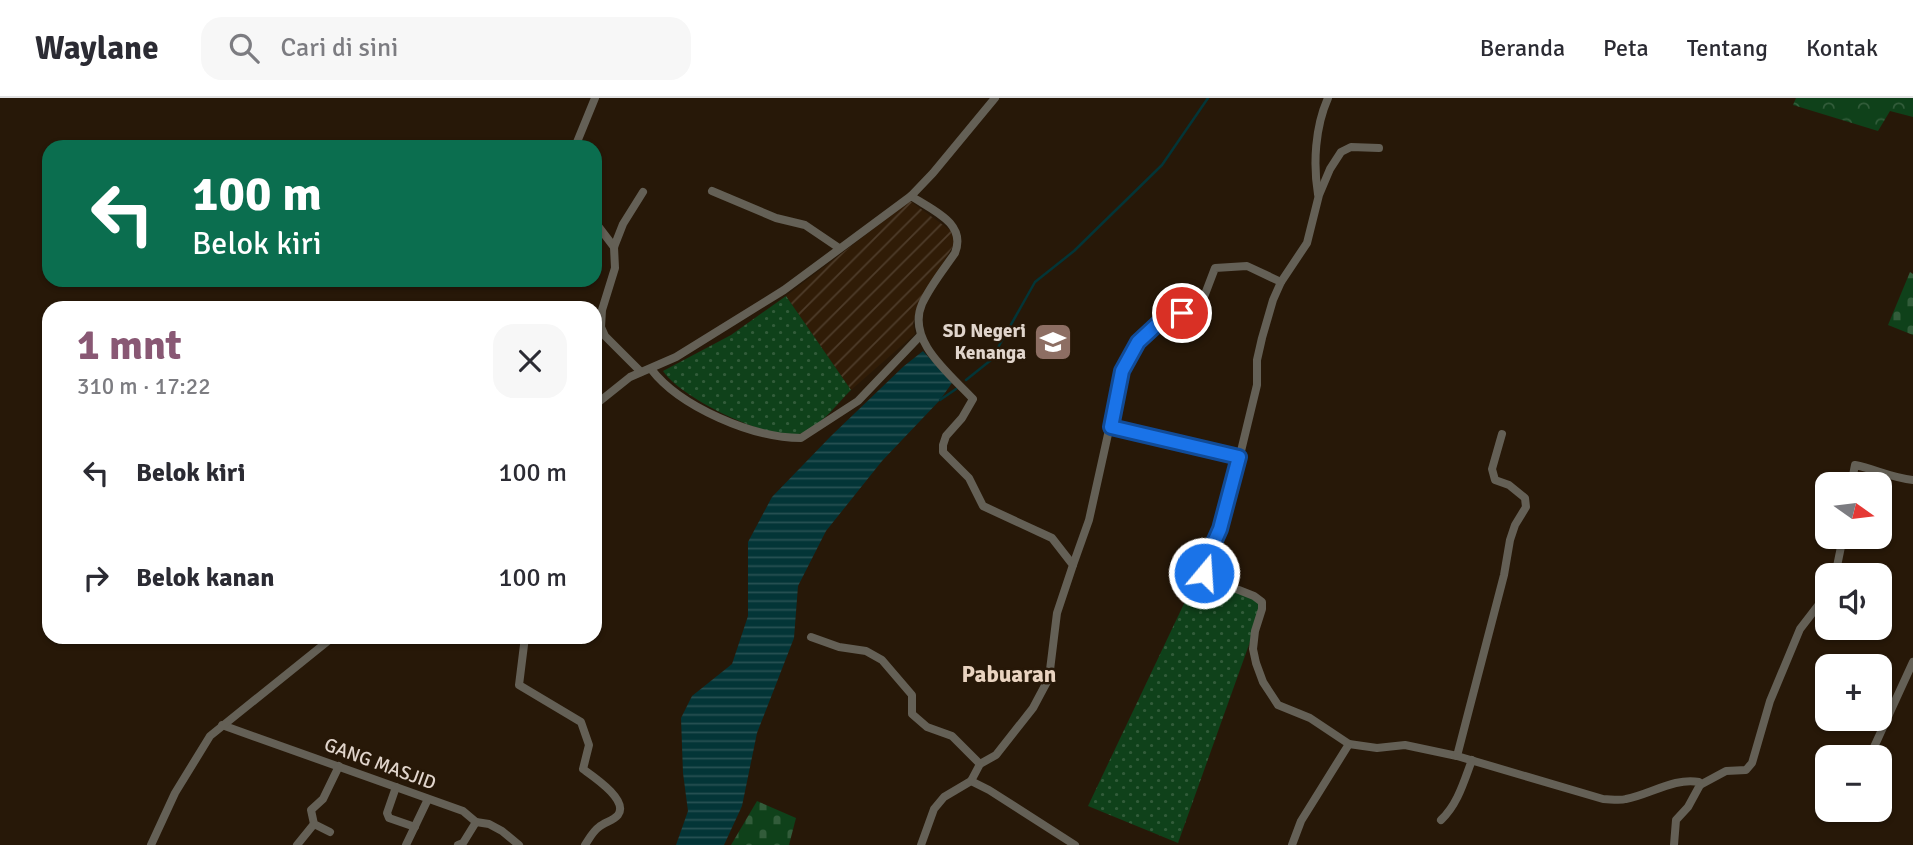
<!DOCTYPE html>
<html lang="id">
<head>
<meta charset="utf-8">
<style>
  body { margin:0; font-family:Signika,sans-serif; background:#f7f7f7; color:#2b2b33; height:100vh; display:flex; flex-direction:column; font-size:26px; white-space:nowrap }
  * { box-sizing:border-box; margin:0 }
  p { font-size:23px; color:#7c7c81 }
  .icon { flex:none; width:38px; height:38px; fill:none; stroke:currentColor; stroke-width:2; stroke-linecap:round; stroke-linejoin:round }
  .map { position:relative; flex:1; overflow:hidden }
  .details { position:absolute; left:42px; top:203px; width:560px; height:343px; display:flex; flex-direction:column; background:#fff; border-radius:21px; box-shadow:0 2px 5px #0004 }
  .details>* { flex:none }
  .banner { position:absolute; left:42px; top:42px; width:560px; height:147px; border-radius:21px; box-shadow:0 2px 5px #0004; background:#0b6e4f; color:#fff; overflow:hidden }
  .needle { width:46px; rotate:104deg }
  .fabs { position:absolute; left:1815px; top:374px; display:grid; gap:14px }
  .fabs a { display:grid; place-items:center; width:77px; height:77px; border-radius:14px; background:#fff; box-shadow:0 2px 5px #0004; font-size:35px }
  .pin { position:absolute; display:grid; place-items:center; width:60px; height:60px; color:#fff; margin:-30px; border:4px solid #fff; border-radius:50%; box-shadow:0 2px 7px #0007 }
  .me { position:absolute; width:77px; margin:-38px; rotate:18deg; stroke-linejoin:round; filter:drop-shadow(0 0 5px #0008) }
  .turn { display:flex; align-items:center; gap:24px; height:147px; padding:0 35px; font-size:32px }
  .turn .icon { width:91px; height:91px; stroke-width:2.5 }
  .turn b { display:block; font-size:49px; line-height:60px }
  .round { display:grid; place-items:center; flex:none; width:74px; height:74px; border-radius:21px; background:#f7f7f7 }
  .headline { display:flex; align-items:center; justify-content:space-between; height:119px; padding:0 35px }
  h1 { font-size:42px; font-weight:700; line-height:52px; color:#895874 }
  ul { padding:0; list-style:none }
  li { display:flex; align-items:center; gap:21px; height:105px; padding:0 35px }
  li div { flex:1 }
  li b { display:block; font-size:26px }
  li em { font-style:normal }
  header { display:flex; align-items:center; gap:42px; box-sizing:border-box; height:98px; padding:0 35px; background:#fff; border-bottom:2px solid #e1e1e2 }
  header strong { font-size:33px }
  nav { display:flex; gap:38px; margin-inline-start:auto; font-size:24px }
  .search { width:490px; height:63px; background:#f7f7f7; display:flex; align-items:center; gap:18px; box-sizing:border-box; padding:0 24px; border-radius:21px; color:#7c7c81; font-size:26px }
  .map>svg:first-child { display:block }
  .industrial { fill:url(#industrial-furrows) }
  .green { fill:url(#green-dots) }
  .forest { fill:url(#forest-crowns) }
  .cemetery { fill:url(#cemetery-stones) }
  .water { fill:url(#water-rules) }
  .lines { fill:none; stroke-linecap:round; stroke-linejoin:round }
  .stream { stroke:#033537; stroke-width:2.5 }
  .street { stroke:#646056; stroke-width:8 }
  .route-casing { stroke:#114b97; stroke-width:18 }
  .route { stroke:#1a73e8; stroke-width:12 }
  .labels { text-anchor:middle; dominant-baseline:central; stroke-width:5; stroke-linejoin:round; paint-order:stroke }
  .poi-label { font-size:19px; font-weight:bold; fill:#e1d5cc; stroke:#271808; text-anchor:end }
  .street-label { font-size:19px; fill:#e1d5cc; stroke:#271808 }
  .quarter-label { font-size:23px; font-weight:bold; fill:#e9d3c0; stroke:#271808 }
</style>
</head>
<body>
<header>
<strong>Waylane</strong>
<div class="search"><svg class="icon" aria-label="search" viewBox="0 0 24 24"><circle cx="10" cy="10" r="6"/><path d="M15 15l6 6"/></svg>Cari di sini</div>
<nav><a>Beranda</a><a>Peta</a><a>Tentang</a><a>Kontak</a></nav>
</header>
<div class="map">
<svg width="1913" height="747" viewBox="0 0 1913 747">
  <defs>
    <pattern id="industrial-furrows" width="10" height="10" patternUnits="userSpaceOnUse" patternTransform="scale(1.75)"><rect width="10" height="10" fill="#301c07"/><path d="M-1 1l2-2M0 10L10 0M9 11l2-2" fill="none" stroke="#4e3c2a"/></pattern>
    <pattern id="green-dots" width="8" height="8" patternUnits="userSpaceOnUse" patternTransform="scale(1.75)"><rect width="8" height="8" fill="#0f411a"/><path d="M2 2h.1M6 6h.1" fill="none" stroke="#325c3a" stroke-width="1.8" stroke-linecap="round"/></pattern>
    <pattern id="forest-crowns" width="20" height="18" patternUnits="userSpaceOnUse" patternTransform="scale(1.75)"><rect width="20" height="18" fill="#0f411a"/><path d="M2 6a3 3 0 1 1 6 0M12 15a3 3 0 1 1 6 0" fill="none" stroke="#325c3a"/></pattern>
    <pattern id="cemetery-stones" width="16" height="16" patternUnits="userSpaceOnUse" patternTransform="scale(1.75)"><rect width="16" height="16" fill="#0f411a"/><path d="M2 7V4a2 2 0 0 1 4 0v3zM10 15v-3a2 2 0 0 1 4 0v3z" fill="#325c3a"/></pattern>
    <pattern id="water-rules" width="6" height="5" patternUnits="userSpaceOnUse" patternTransform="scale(1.75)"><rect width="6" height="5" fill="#033537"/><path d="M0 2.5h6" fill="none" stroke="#275153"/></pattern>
  </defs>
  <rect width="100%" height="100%" fill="#271808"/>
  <!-- industrial -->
  <path class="industrial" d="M910 103 950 132 954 140 953 148 918 207 913 226 915 236 851 292 786 198Z"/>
  <!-- green -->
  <g class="green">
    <path d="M786 198 851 292C836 307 822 327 802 335 773 346 679 299 663 273L731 237Z"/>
    <path d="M1199 474 1265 502 1178 745 1088 708Z"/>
  </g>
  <!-- forest -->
  <path class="forest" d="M1796 0H1913V19L1890 13 1878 33 1793 7Z"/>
  <!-- cemetery -->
  <g class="cemetery">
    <path d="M1910 174 1913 176V237L1888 227Z"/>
    <path d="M757 703 796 720 789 747H731Z"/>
  </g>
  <!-- water -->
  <path class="water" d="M923 253 952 285 940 302 882 363 826 433 798 488 794 540 757 635 742 708 724 747H676L688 713 683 675 681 620 692 598 732 566 748 518V444L772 399 831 338 904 268Z"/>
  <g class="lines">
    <!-- stream -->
    <g class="stream">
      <path d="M966 282 991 262 1035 184 1074 153 1162 67 1208 0"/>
      <path d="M940 302 956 291"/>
    </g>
    <!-- street -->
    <g class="street">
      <path d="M575 49 595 0"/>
      <path d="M1379 50 1351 49 1341 54 1330 71 1319 97 1307 145 1281 184 1273 202 1262 240 1257 262V287L1233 386 1220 431 1203 469 1206 479 1254 498 1262 504V511L1255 533 1253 551 1256 565 1263 584 1278 607 1310 620 1349 646 1377 650 1405 647 1457 658 1504 477 1510 442 1515 427 1526 409 1525 400 1509 387 1495 382 1492 371 1502 336"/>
      <path d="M712 93 776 120 805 127 839 150"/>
      <path d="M1318 96C1313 66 1315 29 1328 0"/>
      <path d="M911 98C932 112 967 125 955 155 944 171 930 188 922 206 906 243 950 276 973 301L962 320 946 338 943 347V354L969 380 983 408 1052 440 1073 467 1057 515 1049 580 1033 610 996 657 980 666 971 683 944 699 934 711 921 747"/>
      <path d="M595 124 614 149"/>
      <path d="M651 271C680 309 753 340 801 340L858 303 920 238"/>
      <path d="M641 274 605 238 601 229 602 212 615 170 614 149 623 126 643 94"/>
      <path d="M595 307 630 279 676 259 784 192 911 98 933 75 995 0"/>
      <path d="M1111 329 1239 359"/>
      <path d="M1851 387 1855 367C1875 371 1892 380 1913 382"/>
      <path d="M1073 467 1089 422 1122 273 1138 244 1166 218 1199 212 1215 170 1247 168 1281 184"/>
      <path d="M1835 478 1843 439"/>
      <path d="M525 539 519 587 581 624 589 647 583 671C594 679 629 702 618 717 613 723 604 724 599 729 593 733 589 741 585 747"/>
      <path d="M811 539 839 549 866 553 882 562 912 597V616L927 629 952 638 980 666"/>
      <path d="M222 627 463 713 476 724 489 726 502 733 519 747"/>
      <path d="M1457 658 1603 701C1610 701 1619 703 1626 701 1649 697 1675 679 1699 684L1700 687 1688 709 1676 722 1674 747"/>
      <path d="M1869 660 1913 564"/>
      <path d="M971 683 989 692 1075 747"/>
      <path d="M1700 687 1726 673 1746 672 1752 665 1770 603 1800 531 1827 496"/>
      <path d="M396 689 387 715 389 720 415 729"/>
      <path d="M1850 719 1852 712"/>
      <path d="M1441 722C1458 706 1464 683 1472 662"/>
      <path d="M330 734 314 726 311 712 323 701 339 668"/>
      <path d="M151 747 175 695 210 638 333 539"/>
      <path d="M297 747 314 726"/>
      <path d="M406 747 428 701"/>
      <path d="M458 747 463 745 476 724"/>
      <path d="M1292 747 1301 723 1349 646"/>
    </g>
  </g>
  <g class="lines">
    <!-- route casing -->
    <g class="route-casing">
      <path id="route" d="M1182 215 1166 218 1138 244 1122 273 1111 329 1239 359 1220 431 1203 469 1204 475"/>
    </g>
    <!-- route -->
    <use href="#route" class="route"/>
  </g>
  <!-- icons -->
  <defs>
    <g id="school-square" transform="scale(2.0125)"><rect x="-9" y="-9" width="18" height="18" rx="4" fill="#8d6e63" stroke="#271808"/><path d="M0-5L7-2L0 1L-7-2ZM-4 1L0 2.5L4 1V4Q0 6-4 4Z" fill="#fff"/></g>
  </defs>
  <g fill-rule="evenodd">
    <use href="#school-square" x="1053" y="244"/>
  </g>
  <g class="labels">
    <!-- poi labels -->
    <g class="poi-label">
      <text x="1026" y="233">SD Negeri<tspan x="1026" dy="22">Kenanga</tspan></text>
    </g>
    <!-- street labels -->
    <g class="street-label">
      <text transform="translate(380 666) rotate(20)">GANG MASJID</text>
    </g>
    <!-- quarter labels -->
    <g class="quarter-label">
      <text x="1009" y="576">Pabuaran</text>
    </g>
  </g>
</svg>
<div class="fabs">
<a><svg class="needle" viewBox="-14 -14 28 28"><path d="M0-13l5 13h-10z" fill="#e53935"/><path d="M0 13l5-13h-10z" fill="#7c7c81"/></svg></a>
<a><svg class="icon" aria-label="sound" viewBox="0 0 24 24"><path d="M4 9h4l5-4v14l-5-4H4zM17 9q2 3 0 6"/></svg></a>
<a>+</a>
<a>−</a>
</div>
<div class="pin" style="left:1182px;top:215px;background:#d93025"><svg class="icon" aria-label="arrive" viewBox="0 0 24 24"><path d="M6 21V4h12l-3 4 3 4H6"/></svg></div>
<svg class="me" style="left:1204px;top:475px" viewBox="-20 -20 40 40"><circle r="17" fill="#1a73e8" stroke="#fff" stroke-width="3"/><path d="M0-11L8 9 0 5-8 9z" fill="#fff"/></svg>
<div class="banner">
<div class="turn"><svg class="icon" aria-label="left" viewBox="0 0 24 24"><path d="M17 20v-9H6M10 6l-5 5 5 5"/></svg><div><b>100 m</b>Belok kiri</div></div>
</div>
<section class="details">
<div class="headline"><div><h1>1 mnt</h1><p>310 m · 17:22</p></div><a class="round"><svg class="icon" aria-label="close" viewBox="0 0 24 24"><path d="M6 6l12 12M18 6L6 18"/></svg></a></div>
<ul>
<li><svg class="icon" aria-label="left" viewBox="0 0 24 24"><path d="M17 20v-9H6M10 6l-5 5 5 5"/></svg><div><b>Belok kiri</b></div><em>100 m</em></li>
<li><svg class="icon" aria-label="right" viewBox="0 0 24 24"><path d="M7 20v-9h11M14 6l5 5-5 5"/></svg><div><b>Belok kanan</b></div><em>100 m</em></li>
</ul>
</section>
</div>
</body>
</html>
